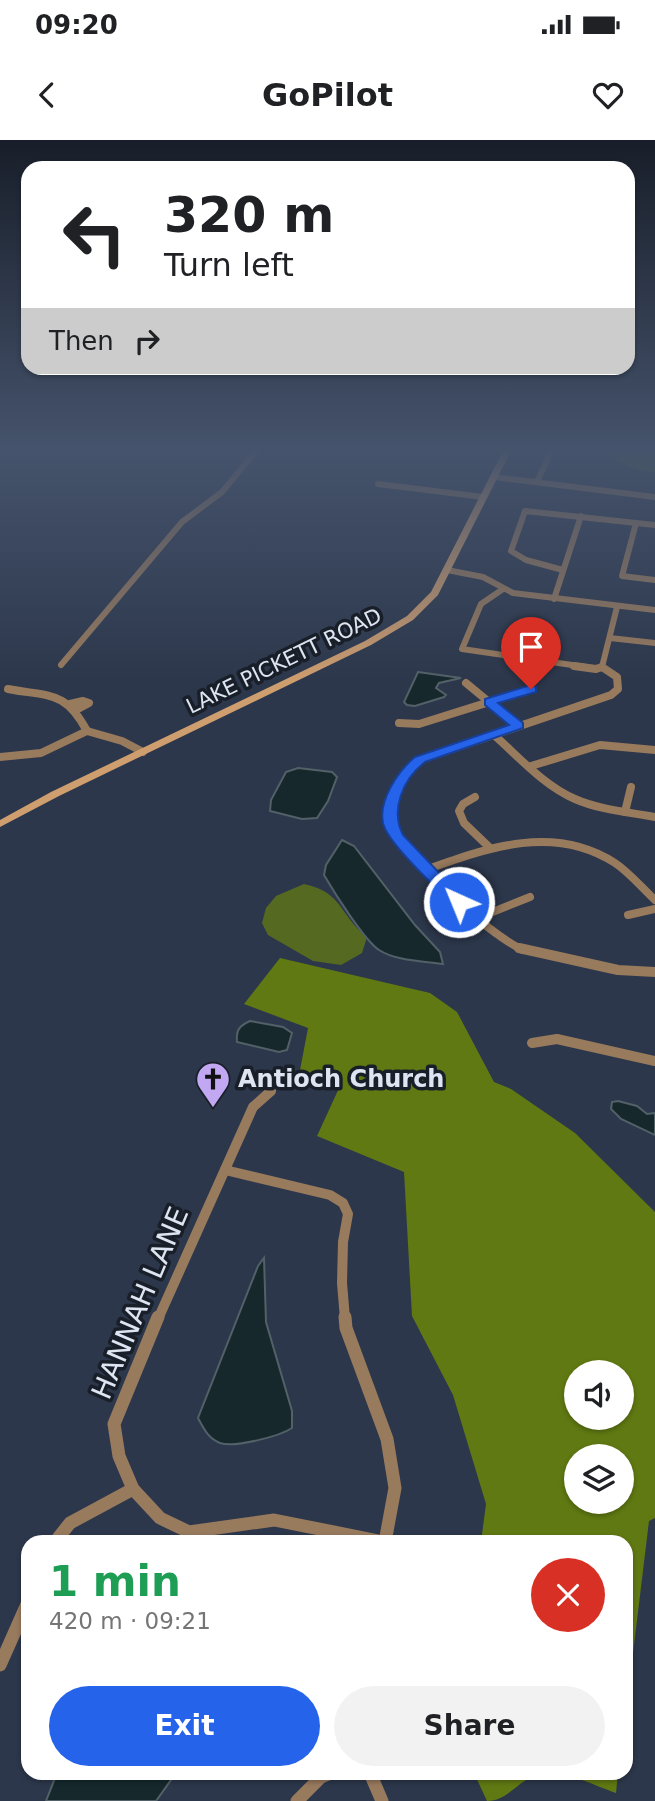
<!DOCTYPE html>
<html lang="en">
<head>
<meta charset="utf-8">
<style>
  body { margin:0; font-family:"DejaVu Sans",sans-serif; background:#f2f2f2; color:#202124; height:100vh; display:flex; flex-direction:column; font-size:26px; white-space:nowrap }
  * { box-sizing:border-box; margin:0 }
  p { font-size:23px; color:#757577 }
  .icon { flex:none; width:38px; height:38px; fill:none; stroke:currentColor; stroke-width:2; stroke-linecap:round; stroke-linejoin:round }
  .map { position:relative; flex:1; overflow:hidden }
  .drawer { position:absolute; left:21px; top:1395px; width:612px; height:245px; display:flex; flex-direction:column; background:#fff; border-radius:21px; box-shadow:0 2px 5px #0004 }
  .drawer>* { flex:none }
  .guide { position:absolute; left:21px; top:21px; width:614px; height:214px; border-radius:21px; box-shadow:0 2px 5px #0004; background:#fff; color:#202124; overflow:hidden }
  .buttons { position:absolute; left:564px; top:1220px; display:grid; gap:14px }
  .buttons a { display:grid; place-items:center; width:70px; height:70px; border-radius:50%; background:#fff; box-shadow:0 2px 5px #0004; font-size:35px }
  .pin { position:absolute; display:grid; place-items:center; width:60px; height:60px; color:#fff; margin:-72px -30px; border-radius:50% 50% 50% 0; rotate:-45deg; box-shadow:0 0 7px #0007 }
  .pin .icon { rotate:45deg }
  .me { position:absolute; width:77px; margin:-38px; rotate:316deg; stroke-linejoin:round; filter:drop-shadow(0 0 5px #0008) }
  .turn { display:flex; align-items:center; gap:24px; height:147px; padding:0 28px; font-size:32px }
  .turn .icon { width:91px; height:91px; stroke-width:2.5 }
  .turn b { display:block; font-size:49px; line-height:60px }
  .then { display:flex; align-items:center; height:66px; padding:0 28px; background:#0003; gap:14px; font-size:26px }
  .round { display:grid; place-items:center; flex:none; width:74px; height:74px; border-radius:37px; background:#f2f2f2 }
  .headline { display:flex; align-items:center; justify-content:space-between; height:119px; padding:0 28px }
  h1 { font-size:42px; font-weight:800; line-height:52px; color:#1e9e55 }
  .primary-button { display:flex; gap:14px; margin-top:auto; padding:14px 28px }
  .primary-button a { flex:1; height:80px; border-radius:42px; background:#2563eb; color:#fff; font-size:28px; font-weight:800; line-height:80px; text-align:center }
  .primary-button a+a { background:#f2f2f2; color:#202124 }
  .status { display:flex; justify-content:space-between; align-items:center; height:49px; padding:0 35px; background:#fff; direction:ltr }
  .status svg { height:19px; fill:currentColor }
  header { display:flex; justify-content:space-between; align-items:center; height:91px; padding:0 28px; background:#fff; font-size:32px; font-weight:800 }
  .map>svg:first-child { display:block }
  .green { fill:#566921 }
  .forest { fill:#607912; fill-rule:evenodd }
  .water { fill:#16282c; stroke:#526167; stroke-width:2 }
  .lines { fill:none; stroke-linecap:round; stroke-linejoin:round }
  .street-far3 { stroke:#987a5d; stroke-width:6 }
  .street-far2 { stroke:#987a5d; stroke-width:8 }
  .street-far1 { stroke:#987a5d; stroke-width:10 }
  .street { stroke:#987a5d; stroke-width:13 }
  .secondary { fill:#cf9e6f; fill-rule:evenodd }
  .route { fill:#2563eb; stroke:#184099; stroke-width:2 }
  .labels { text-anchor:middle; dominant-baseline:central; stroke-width:7; stroke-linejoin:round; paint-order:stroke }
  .far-street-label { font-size:21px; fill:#dee5f2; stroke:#191f28 }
  .poi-label { font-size:24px; font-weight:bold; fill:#dee5f2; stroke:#191f28; text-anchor:start }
  .near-street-label { font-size:28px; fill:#dee5f2; stroke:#191f28 }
</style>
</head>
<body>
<div class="status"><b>09:20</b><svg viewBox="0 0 49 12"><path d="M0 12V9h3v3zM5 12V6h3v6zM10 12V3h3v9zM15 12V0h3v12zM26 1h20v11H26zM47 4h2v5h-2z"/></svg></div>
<header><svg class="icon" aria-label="back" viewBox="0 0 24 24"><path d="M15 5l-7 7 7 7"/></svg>GoPilot<svg class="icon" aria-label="heart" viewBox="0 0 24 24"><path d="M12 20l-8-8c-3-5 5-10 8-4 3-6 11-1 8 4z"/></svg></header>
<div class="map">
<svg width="655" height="1661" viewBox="0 0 655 1661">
  <rect width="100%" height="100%" fill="#2c374b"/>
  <!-- green -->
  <g class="green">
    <path d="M605 311H655V332C634 331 620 324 605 311Z"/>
    <path d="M304 744C343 752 339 775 367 797L362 813 341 825 313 821 268 795 262 783 266 768 276 756Z"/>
  </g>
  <!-- forest -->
  <g class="forest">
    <path d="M280 818 430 853 457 872 494 942 511 949 575 993 655 1072V1378L649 1381 627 1563 626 1402H481L486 1364 453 1255 412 1176 404 1032 317 996 340 946 300 930 308 888 244 864ZM576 1232H621V1278H576ZM576 1316H621V1362H576Z"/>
    <path d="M474 1633H618L616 1653C593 1645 559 1627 535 1636 516 1642 508 1661 487 1661Z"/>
  </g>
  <!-- water -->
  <g class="water">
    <path d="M418 532 461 538 439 543 436 548 446 555 444 557 415 566 407 565 404 562Z"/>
    <path d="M298 628 332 632 337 637 328 661 317 678 302 679 270 671 271 660 286 632Z"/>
    <path d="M342 700 354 706 415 785 440 812 443 824C423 821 396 821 379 810 364 800 334 752 324 735L326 725Z"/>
    <path d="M250 881 283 887 292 893 287 910 279 912 237 902C236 890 239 886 250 881Z"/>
    <path d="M618 961 637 966 647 974 655 973V995L621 979 611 969 612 962Z"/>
    <path d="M264 1118 266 1182 292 1271V1288C280 1296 235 1308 220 1303 208 1298 204 1289 198 1278L258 1126Z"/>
    <path d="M57 1633H176L156 1661H46Z"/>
  </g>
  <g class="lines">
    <!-- street-far3 -->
    <g class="street-far3">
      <path d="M494 337 655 357"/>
      <path d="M537 342 551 311"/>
      <path d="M378 344 483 357"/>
      <path d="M636 383 622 436 655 440"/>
      <path d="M447 430 483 437 513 453 655 470"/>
      <path d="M563 430 526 420 511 411 525 371 655 385"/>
      <path d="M503 449 481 464 462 509 586 527"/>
      <path d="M554 459 581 376"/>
      <path d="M610 498 655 503"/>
      <path d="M531 519 544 488"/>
      <path d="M61 525 182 382 222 352 256 311"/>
      <path d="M602 527 617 467"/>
    </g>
    <!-- street-far2 -->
    <g class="street-far2">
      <path d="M574 526 596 529 602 527"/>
      <path d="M466 543 518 586"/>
      <path d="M8 549C50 557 65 550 87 591L122 601 143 612"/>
      <path d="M70 564 83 561 89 563 76 570"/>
      <path d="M399 583 419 584 531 549"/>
      <path d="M493 594C519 617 543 645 575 659 600 670 628 672 655 677"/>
      <path d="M0 617 41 613 87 591"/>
      <path d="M531 626 600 605 655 610"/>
      <path d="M475 657 463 664 459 671 464 683 489 707"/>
      <path d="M625 672 631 647"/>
      <path d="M428 729C489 707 555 684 615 723 630 733 642 748 655 760"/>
      <path d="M628 775 655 769"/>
      <path d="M475 779 530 757"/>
      <path d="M523 810C491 796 390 709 389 675 389 653 404 633 420 620L611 555 618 549 617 537 602 527"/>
    </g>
    <!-- street-far1 -->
    <g class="street-far1">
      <path d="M519 808 618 830 655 832"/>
      <path d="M532 903 557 899 655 921"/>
      <path d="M225 1030 330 1055 343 1063 348 1074 343 1102 342 1143 345 1179"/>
      <path d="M158 1179 253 967 271 951"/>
    </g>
    <!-- street -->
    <g class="street">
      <path d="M158 1177 114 1284 119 1316 133 1349 160 1378 189 1392 274 1380 384 1402"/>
      <path d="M345 1177 346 1188 387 1299 395 1348 385 1402"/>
      <path d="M55 1402 70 1383 133 1349"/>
      <path d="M0 1525 28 1462"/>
      <path d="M370 1633 382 1661"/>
      <path d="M297 1661 321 1637 331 1633"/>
    </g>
    <!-- secondary -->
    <path class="secondary" d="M503 311H511L438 455 413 480 371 505 59 656 0 687V680L51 652 365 501 407 476 431 452Z"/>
  </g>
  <!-- sky -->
  <linearGradient id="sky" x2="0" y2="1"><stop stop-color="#181e29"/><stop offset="0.57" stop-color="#45536c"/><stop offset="1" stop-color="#45536c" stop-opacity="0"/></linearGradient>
  <rect width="655" height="543" fill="url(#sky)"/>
  <!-- route -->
  <path class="route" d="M531 545 536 547V552L498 563 523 583V588L425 622C403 639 390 670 403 695L467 762 464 766H454C438 749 387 703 383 683 378 660 399 630 415 617L509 585 485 565V559Z"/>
  <!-- icons -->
  <defs>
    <g id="church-pin" transform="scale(1.75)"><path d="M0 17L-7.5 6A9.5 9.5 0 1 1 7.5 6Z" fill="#c2a8f2" stroke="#191f28"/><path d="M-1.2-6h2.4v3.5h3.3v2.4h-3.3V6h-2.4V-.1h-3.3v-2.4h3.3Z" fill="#111"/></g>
  </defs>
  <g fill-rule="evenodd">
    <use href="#church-pin" x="213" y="939"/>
  </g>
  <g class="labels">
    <!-- far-street labels -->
    <g class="far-street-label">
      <text transform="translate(284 521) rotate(-26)">LAKE PICKETT ROAD</text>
    </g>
    <!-- poi labels -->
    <g class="poi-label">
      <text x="238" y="939">Antioch Church</text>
    </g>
    <!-- near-street labels -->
    <g class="near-street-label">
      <text transform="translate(140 1163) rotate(-67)">HANNAH LANE</text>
    </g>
  </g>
</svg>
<div class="buttons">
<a><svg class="icon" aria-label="sound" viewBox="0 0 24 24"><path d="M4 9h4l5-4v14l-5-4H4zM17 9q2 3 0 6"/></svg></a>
<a><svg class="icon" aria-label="layers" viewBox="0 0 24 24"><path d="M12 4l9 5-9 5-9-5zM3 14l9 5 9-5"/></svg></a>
</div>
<div class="pin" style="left:531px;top:549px;background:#d93025"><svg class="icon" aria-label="arrive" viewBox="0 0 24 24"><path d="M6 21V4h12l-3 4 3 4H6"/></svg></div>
<svg class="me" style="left:459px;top:762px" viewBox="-20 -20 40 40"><circle r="17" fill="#2563eb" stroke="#fff" stroke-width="3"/><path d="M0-11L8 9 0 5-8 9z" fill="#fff"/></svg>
<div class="guide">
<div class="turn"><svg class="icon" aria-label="left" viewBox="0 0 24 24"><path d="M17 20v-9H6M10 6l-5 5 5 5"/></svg><div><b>320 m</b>Turn left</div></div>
<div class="then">Then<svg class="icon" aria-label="right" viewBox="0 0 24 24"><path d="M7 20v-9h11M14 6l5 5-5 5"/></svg></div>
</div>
<section class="drawer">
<div class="headline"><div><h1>1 min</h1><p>420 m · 09:21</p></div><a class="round" style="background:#d93025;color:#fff"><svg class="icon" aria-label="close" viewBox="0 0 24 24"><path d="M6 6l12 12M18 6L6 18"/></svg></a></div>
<div class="primary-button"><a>Exit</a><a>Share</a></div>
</section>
</div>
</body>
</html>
